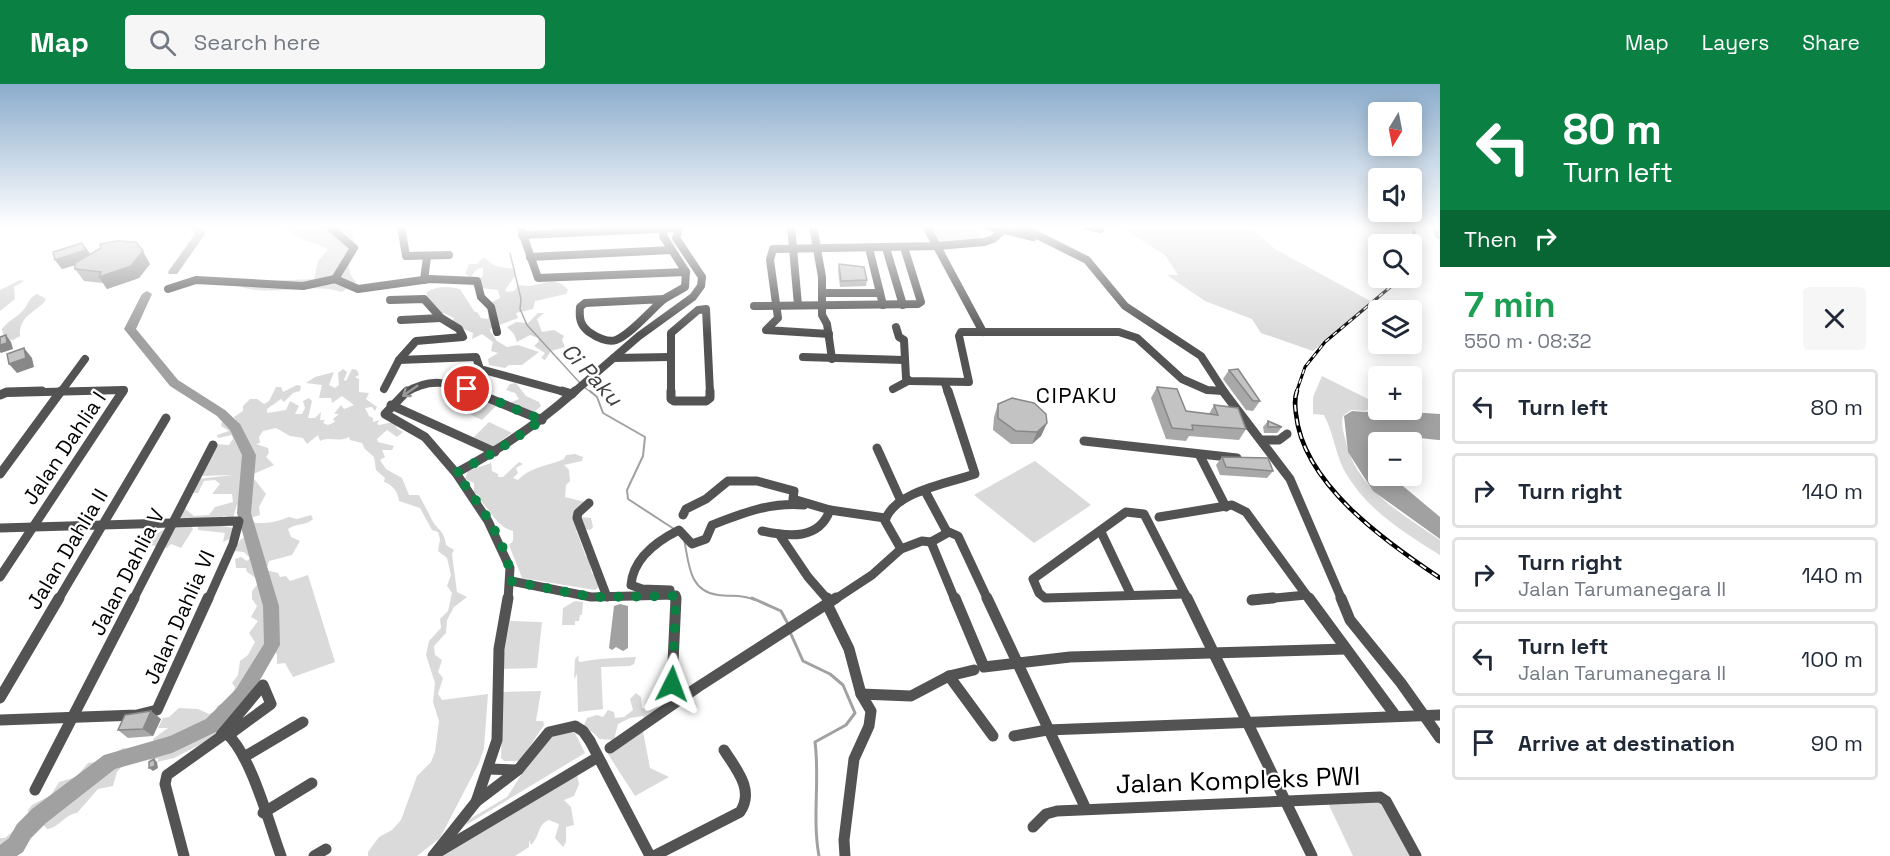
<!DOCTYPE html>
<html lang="en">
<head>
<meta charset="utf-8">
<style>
  body { margin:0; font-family:"Space Grotesk",sans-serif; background:#f6f6f7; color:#1f2937; height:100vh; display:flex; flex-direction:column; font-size:22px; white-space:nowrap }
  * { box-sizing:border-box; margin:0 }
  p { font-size:20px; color:#747a83 }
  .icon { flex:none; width:33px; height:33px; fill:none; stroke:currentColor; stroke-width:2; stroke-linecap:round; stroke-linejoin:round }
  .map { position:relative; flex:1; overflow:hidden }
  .drawer { display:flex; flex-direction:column; background:#fff; width:450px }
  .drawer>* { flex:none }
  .top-card { background:#0b8043; color:#fff; overflow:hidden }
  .needle { width:39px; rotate:190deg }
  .tools { position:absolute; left:1368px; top:18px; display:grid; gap:12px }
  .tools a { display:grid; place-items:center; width:54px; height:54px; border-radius:6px; background:#fff; box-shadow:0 3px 15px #0003; font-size:30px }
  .pin { position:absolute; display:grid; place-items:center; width:51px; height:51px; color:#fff; margin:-26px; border:3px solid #fff; border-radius:50%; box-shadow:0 2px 6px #0007 }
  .me { position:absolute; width:66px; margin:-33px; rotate:3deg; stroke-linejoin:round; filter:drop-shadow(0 0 4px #0008) }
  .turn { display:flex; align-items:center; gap:21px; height:126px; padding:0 24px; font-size:27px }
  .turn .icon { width:78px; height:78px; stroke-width:2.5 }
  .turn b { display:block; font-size:42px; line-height:51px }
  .then { display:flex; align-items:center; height:57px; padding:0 24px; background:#0003; gap:12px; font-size:22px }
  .round { display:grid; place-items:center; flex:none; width:63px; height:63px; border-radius:6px; background:#f6f6f7 }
  .headline { display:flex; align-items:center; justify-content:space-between; height:102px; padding:0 24px }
  h1 { font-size:36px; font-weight:700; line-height:45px; color:#1e9e55 }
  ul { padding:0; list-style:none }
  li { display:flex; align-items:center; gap:18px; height:75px; margin:0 12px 9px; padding:0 12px; border:3px solid #e0e1e3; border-radius:6px }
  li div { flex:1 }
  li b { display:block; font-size:22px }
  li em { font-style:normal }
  header { display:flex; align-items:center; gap:36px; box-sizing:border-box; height:84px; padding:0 30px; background:#0b8043; color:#fff }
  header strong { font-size:28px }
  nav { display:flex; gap:33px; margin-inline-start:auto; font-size:21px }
  .search { width:420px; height:54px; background:#f6f6f7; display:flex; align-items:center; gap:15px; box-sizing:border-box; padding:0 21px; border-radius:6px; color:#747a83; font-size:22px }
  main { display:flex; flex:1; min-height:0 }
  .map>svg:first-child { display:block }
  .green { fill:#dadada }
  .water { fill:#a1a1a1 }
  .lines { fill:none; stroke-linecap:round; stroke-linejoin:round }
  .stream-far2 { stroke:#a1a1a1; stroke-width:1.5 }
  .stream-far1 { stroke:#a1a1a1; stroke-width:2 }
  .stream { stroke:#a1a1a1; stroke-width:3 }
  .river { fill:#a1a1a1; fill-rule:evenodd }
  .minor-far2 { stroke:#535353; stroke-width:8 }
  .minor-far1 { stroke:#535353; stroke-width:9 }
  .minor { stroke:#535353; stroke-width:11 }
  .rail-far1-casing { stroke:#000; stroke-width:3 }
  .rail-casing { stroke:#000; stroke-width:4.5 }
  .rail-far1 { stroke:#fff; stroke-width:1.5; stroke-dasharray:5; stroke-linecap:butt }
  .rail { stroke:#fff; stroke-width:2; stroke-dasharray:7; stroke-linecap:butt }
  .minor-bridge { stroke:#535353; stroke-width:11 }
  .wall { fill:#a8a8a8 }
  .shaded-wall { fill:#888 }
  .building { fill:#c3c3c3; stroke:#888; stroke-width:1.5 }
  .oneway { stroke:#989898 }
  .route { stroke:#0b8043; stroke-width:10; stroke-dasharray:0 18 }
  .labels { text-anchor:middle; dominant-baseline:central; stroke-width:4.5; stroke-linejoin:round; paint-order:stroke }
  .street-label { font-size:21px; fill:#000; stroke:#fff }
  .water-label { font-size:22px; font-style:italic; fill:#424242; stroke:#fff }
  .neighbourhood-label { font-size:22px; letter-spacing:1.5px; fill:#000; stroke:#fff }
  .near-street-label { font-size:26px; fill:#000; stroke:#fff }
</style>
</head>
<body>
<header>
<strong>Map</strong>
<div class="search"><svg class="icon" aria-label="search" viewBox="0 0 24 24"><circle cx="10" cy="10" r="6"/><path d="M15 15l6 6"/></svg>Search here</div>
<nav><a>Map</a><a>Layers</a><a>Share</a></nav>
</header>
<main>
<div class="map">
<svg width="1440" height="772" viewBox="0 0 1440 772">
  <rect width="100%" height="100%" fill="#fff"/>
  <!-- green -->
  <g class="green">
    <path d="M279 142H356L352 151 355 158C351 174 343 184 356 198L342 208C310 197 268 215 236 201L244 198 314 195 318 177 328 166C320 160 314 160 305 156 296 151 289 146 279 142Z"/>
    <path d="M931 142H975L983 157 939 159Z"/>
    <path d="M1119 142H1248L1275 165 1374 219 1313 267 1261 249 1252 235 1205 217 1167 191H1178L1165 171Z"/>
    <path d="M482 174H486C493 184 503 183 514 185L515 192 505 206 507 208 514 207 519 201C524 201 529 203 535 201 548 198 558 194 568 206L566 210 535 217 533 225 516 229 518 234 491 244 490 247 497 257 507 263 518 261 539 268 522 281H509L505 284 489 281 488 275 498 269 491 267 493 258 482 250 472 255 473 249 452 240 454 234 444 229 437 230 426 214 427 208C436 202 449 202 460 205L474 227 478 229 481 234 488 235 490 219 500 214 498 206 473 203 475 197 483 192V183L476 186 471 193 465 190 469 180H477Z"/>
    <path d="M20 196 24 197 14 203 15 215 0 227V206Z"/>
    <path d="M37 210 46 215C40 227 18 230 20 252L13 256 4 255 2 245C8 236 19 233 25 224 29 218 29 214 37 210Z"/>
    <path d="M538 229H544L537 235 542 248 554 246 564 252 562 256 565 263 551 267 545 276 541 274 545 269 534 262 539 257 538 254 530 251 517 258 514 250 507 243 516 238 528 239Z"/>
    <path d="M343 285 347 288 344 296 346 297 352 285 357 286 359 291 355 293 359 295V308L369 309 366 315 377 323 375 327 372 323 365 324 369 332 373 334V338L380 336 377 340 379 341 393 338 397 341 396 344 403 348 397 353 387 346 377 355 378 358 394 362 392 366H382L385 373 380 376 386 385 402 394 409 411H419C424 420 428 428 432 436 438 447 444 445 446 461L454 466 452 470 457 508 467 513 454 523 447 536 446 549 434 562 435 571 442 576 438 588 443 594 438 610 442 616 488 610 484 664 479 679 440 754 417 772H368V768L379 753 392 746 401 736 417 692 431 678 435 668 439 637 433 618 435 599 426 571 429 557 441 544 440 535 448 527 452 509 447 502 451 491 447 474 438 467 440 455 438 448 432 446 420 424 399 417C398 408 393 401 384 398L385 394 376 386 374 373 365 365 362 359 350 356 349 353C339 359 330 352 320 357L318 351 307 360 303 354 290 352 276 344 263 347 259 353 260 359 256 360 268 364 269 369 266 373 274 381 251 391 266 410 259 423 260 431 253 433 241 432 237 420 233 434 223 432 222 442 233 444 231 454 223 458 225 449 198 446V436L193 434 182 436 181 432 183 423 194 432 209 431 215 423 233 418 232 410H212L220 400 215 396 204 397 198 409H192L198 395 233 391 199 392 215 360 229 361 233 355 232 351 218 354 217 351 229 347 221 342 222 338 233 337 240 344 234 333 243 327V322L250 315H257L264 320 269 317 276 303H281L283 308 297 301 301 302 300 307 293 309 284 318 281 315 267 325V329L286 326 290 317 299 322 295 330H302L305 324 303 317 309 314 312 317 308 334H315L321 328 320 336H325L323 339 328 341 335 338 333 335 339 330H334L341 321 344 325 354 321 342 312 332 319 331 314H319L322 301 306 299 315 293 334 288 329 301 335 304 339 301 338 289Z"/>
    <path d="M1322 292 1376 319 1366 327 1351 326 1343 332C1341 339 1343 347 1345 354 1355 405 1401 429 1440 456V471C1403 448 1364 424 1343 384 1335 367 1333 348 1324 331L1313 330V313Z"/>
    <path d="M516 299 526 312 539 318 541 322C535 329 531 328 523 326L519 322 509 319 519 315 515 309 506 306 510 300Z"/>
    <path d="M468 311 496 322 482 336 454 323Z"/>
    <path d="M489 338 512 349 491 364 473 354Z"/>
    <path d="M566 371 575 370 583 373 582 377 564 381 569 386 570 397 566 401 565 413 585 418 580 430 581 433 591 434 593 443 590 446 580 444 575 448H577L586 473 588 471 592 490 596 489 599 494 598 504 595 506 522 494 509 461 513 457V447C497 443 492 428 480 416V412L474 409V399L465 395 468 387 491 379 492 387 498 390V393H503L519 378 523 380 516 384 518 389 513 394 518 396C530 383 548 382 564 375Z"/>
    <path d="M1035 377 1091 421 1034 459 974 411Z"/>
    <path d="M311 431 313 435C306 442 295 439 288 445L291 453 300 457 292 471 269 477 266 486 278 489 280 493 286 492 290 497 308 491 335 578 293 593 285 579 277 580V570L272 566 260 582V594L253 605 213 654 174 674 157 678 159 674 150 678 148 667 155 662 153 655 168 644H158L163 634 169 633 179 624 198 625 209 630 216 627 217 622 231 616 235 603 232 599 238 591 240 577 248 571 255 558 249 549 258 537 251 533 257 522 252 515V507L260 497 247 488 246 484H236L235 475 241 473 247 477 250 474 244 468 234 467 241 455 248 452 242 444 249 442 250 438C268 440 272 439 289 433L297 435Z"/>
    <path d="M190 439 193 445 181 464 171 460 167 464 150 461C155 445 174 441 190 439Z"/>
    <path d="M575 517 583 518 582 531H580L579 537H575V541H562L563 524Z"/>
    <path d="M510 537 542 538 537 584 501 585Z"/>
    <path d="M579 571 578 576 580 578C599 574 616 574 636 573L634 580 630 582 601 583 603 625 578 628 577 590 574 595 575 575Z"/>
    <path d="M541 607 536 637H543L544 641 520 677H504L501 674 503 608Z"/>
    <path d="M636 609 641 613 642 624H650L653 619 658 621 661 628 650 639 643 632 630 634 618 640 614 656 599 655C595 648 588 647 584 641L587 634 597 631 603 633 608 626 614 628 615 634 624 633 633 626 630 615Z"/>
    <path d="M642 642 650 684 669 693 635 712 606 667Z"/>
    <path d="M570 647 575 649 585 669 466 741 468 736 507 713 545 654Z"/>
    <path d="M123 664 129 665 131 672 117 688 113 702 98 705 77 729C65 730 59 744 47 745L42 739 47 726H43L30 736 28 726 32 721 51 711 59 698 76 693 88 679 101 677Z"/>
    <path d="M577 691 579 700 574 712 564 716 571 723 574 741 566 743V758L563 763 555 754 559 740 549 736C537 740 540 753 531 761L529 756V763L515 772H440Z"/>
    <path d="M1327 717H1386L1417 772H1353Z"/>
    <path d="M20 741H23V754L13 772H0V754H5Z"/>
  </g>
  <!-- water -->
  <g class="water">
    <path d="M1378 320V326L1440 330V356C1422 355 1394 348 1378 358V392H1391L1440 433V455L1373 407 1348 368 1344 332 1352 327 1367 328Z"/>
    <path d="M620 520 628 522V564L623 567 616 563 612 566 609 564 614 522Z"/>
  </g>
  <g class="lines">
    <!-- stream-far2 -->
    <g class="stream-far2">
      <path d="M510 169 521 215 520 225 527 241 580 299"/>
      <path d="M584 303 592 309"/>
    </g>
    <!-- stream-far1 -->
    <g class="stream-far1">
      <path d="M590 307 597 313 603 329 645 353 643 372 627 406 628 415 674 445"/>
      <path d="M684 455C689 478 688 507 718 511 731 513 742 510 755 516"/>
    </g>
    <!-- stream -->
    <g class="stream">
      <path d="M752 514 781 527 788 540"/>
      <path d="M790 548 803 577 830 590 843 601 855 629 846 641 815 658C820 696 812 734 819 772"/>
    </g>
    <!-- river -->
    <g class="river">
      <path d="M191 142H201L205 150 177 190H169L168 188 195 150Z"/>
      <path d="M1435 142H1440V156L1435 153 1433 145Z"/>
      <path d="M147 207 152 210 136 245 178 296 225 326 240 340 256 371 251 429 279 522 280 561 248 617 218 647 172 669 115 685 46 739 31 754 23 768 17 772H0V761L9 754 17 740 32 725 104 671 170 652 206 635 236 605 264 560 263 522 237 429 242 371 230 346 217 332 170 302 124 245 142 210Z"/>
    </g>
    <!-- minor-far2 -->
    <g class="minor-far2">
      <path d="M329 142 354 164 335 195"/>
      <path d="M401 142 406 172 449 171"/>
      <path d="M520 142 538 194 686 188 685 203 664 215"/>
      <path d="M664 142 663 152 686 188"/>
      <path d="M791 142 798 221"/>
      <path d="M813 142 822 193V231L827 240 832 275"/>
      <path d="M926 142 983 248"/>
      <path d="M988 142 1033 153"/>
      <path d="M1019 142 1087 176 1125 222 1201 272 1225 309"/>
      <path d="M1088 142 1100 145"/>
      <path d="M522 151 678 144"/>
      <path d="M869 164 883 221"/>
      <path d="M886 164 903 221"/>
      <path d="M530 173 671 166"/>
      <path d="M424 196 427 173"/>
      <path d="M168 205 196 196 303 202 335 195 358 205 430 195 477 197 481 213 491 223 497 248"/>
      <path d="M822 209H880"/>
      <path d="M664 215C652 225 630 251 616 256 608 259 596 253 589 248 580 241 579 234 580 223L585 219Z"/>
      <path d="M390 216 424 215 441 234 459 245 463 253 416 257 399 276"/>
      <path d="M754 222 918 220 921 218 904 163"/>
      <path d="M401 236 441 234"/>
      <path d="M896 243 899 253 904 256 906 294 910 297 969 298 959 252 961 248H1119L1137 254 1182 295 1207 306 1223 307"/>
      <path d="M829 250 766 246 778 234 770 176 773 165 938 162 984 158 993 155 1003 146"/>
      <path d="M803 273 904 276"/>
      <path d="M614 274 670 273"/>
      <path d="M945 299 948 309"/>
      <path d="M384 305 399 276 476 273 480 285 568 309"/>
      <path d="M893 305 908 297"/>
      <path d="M5 309 124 306 122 309"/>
      <path d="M60 309 85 275"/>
      <path d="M405 309C430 293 448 298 475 309"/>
      <path d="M573 309 639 252 693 213 701 202 702 193 676 154 680 142"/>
      <path d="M671 309V249L698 226 706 225 710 309"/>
    </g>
    <!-- minor-far1 -->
    <g class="minor-far1">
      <path d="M407 307 385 330 425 353 456 389 488 437 510 484 508 516"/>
      <path d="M471 307 542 336"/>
      <path d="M562 307 572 310"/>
      <path d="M671 307V315L674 317H706L710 314V307"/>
      <path d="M1223 307 1290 395 1342 516"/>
      <path d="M0 311 7 308 42 307"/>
      <path d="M391 321 495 368"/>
      <path d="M1263 356H1279L1287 350"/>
      <path d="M1084 357 1237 374"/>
      <path d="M877 364 901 417"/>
      <path d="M1200 372 1226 423"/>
      <path d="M456 389C499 366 538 340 575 307"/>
      <path d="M0 390 61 307"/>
      <path d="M925 407 947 448"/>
      <path d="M589 419 578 429 577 434 607 513"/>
      <path d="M1126 428 1144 430 1185 510 1045 514 1039 509 1033 495Z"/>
      <path d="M683 431 686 425 706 415 728 397H757L794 407 793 415 830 426"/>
      <path d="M1159 433 1232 421 1246 428 1310 516"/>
      <path d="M0 444 239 437 233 460 208 516"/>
      <path d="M762 447C789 453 819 456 830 426L885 434"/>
      <path d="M1101 448 1131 511"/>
      <path d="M779 450 808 493 828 516"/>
      <path d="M931 458 955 516"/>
      <path d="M901 465 885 437C893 408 949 399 975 390L948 307"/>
      <path d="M0 493 123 307"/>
      <path d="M511 497 591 513 676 511V516"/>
      <path d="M1185 510 1187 516"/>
      <path d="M670 511V506L642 505 631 501C633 475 657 457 679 446L692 460 706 455 712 441C743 429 770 418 804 421"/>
      <path d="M58 516 166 334"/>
      <path d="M133 516 213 361"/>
      <path d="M834 516 872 491 901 465 922 457 931 458 949 448 958 452 988 516"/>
      <path d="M1256 516 1306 511"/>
    </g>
    <!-- minor -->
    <g class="minor">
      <path d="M827 514 830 518"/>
      <path d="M955 514 984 583 1070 573 1346 565"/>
      <path d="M987 514 1086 725"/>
      <path d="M1187 514 1312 772"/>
      <path d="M1309 514 1395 631"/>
      <path d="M1341 514 1350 536 1401 599 1440 654"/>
      <path d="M1252 516 1273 514"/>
      <path d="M827 520 849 565 861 610 871 627 869 642 854 675 844 756 845 772"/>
      <path d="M949 592 993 652"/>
      <path d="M672 600 676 514"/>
      <path d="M861 610 911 612 949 592 974 586"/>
      <path d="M0 614 59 514"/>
      <path d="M0 636 137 631 157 626 208 514"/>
      <path d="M221 651 263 601 271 620 230 650"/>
      <path d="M1014 652 1047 646 1440 631"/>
      <path d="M610 664 698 603 836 514"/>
      <path d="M244 673 303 638"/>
      <path d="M602 680 650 772"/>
      <path d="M489 685 518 686"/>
      <path d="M35 706 134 514"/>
      <path d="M476 718 497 656 499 565 508 514"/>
      <path d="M263 729 312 699"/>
      <path d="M1033 743 1046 730 1057 727 1380 713 1386 717 1416 772"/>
      <path d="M440 767 593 676"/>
      <path d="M184 772 165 700 167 691 226 649C251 670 269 740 281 772"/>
      <path d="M314 772 326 765"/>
      <path d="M433 772 476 718 518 686 549 648 575 642 583 647 590 657"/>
      <path d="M654 772 740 728C755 706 736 685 724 666"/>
    </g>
    <!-- rail-far1 casing -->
    <g class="rail-far1-casing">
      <g id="rail-far1">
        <path d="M1412 186 1417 168 1413 142"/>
        <path d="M1296 309 1305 283 1325 258 1401 194"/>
      </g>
    </g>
    <!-- rail casing -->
    <g class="rail-casing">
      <path id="rail" d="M1297 307C1294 315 1295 322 1296 330 1303 400 1386 458 1440 494"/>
    </g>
    <!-- rail-far1 -->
    <use href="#rail-far1" class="rail-far1"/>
    <!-- rail -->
    <use href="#rail" class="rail"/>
    <!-- minor-bridge -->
    <path class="minor-bridge" d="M590 657 602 680"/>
  </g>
  <!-- wall -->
  <g class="wall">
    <path d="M0 142H22L11 145 1 144Z"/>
    <path d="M82 159 90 171 150 180 139 194 107 205 103 199 84 197 75 185V181L62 185 55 176Z"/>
    <path d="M839 180 867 196 866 202 840 203 838 187Z"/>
    <path d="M1229 286 1260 317 1253 327 1246 326 1223 295Z"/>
    <path d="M1157 303 1186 327 1209 330 1214 321 1246 345 1239 356 1189 352 1186 357 1166 355 1151 314Z"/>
    <path d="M998 320 1047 339 1041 352 1032 360H1011L993 346 994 333Z"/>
    <path d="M1268 337 1282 343 1277 349H1264L1263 343Z"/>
    <path d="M1222 373 1273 387 1267 394 1220 391 1216 381Z"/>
    <path d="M161 635 153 652 128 654 118 646Z"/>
  </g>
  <!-- shaded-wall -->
  <g class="shaded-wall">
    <path d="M8 142H22L11 145Z"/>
    <path d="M82 159 89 168 92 176 62 185 55 176Z"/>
    <path d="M143 167 150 180 139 194 107 205 99 193Z"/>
    <path d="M6 251 11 258 13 265 1 269 0 268V261Z"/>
    <path d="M24 264 32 274 34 283 17 289 9 280Z"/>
    <path d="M1047 339 1041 352 1032 360 1037 348Z"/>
    <path d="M151 627 161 635 153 652 143 645Z"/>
    <path d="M154 675 157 678 158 684 153 687 149 684Z"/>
  </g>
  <!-- building -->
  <g class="building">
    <path d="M117 157 136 158 143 167 131 182 99 193 101 188 75 185V179L101 164 100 160Z"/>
    <path d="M82 159 86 166 55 176 53 168Z"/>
    <path d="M839 180 864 183 867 196 841 197Z"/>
    <path d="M6 251 7 259 0 261V253Z"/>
    <path d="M24 264 26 274 9 280 7 270Z"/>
    <path d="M1238 285 1260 317H1253L1229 286Z"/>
    <path d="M1157 303 1177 305 1186 327 1218 331 1214 321 1238 324 1246 345 1192 341 1193 346 1172 344Z"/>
    <path d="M1012 314 1034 319 1046 330 1047 339 1037 348 1016 347 998 334V320Z"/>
    <path d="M1268 337 1282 343H1268Z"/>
    <path d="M1222 373 1268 374 1273 387 1226 383Z"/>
    <path d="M151 627 143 645 118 646 125 631Z"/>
    <path d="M154 675 155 682 149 684V678Z"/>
  </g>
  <!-- one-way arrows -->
  <defs><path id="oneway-shaft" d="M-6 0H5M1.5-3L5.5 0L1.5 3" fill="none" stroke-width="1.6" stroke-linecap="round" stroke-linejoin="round" transform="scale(1.5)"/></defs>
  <use class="oneway" href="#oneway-shaft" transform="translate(410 307) rotate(145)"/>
  <!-- sky -->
  <linearGradient id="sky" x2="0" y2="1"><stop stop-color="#8baccc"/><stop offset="0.57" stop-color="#fff"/><stop offset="1" stop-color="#fff" stop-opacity="0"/></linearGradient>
  <rect width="1440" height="250" fill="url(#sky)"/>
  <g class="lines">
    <!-- route -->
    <path class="route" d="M467 305 542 336 495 368 456 389C479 420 508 458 511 497L591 513 676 512 672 600"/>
  </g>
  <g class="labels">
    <!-- street labels -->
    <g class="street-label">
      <text transform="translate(64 364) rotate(-56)">Jalan Dahlia I</text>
      <text transform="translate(67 465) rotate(-59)">Jalan Dahlia II</text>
      <text transform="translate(127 488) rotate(-63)">Jalan Dahlia V</text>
      <text transform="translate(179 533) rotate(-66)">Jalan Dahlia VI</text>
    </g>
    <!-- water labels -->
    <g class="water-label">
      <text transform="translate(592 290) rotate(47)">Ci Paku</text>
    </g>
    <!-- neighbourhood labels -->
    <g class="neighbourhood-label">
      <text x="1077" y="311">CIPAKU</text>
    </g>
    <!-- near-street labels -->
    <g class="near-street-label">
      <text transform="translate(1238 696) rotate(-2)">Jalan Kompleks PWI</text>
    </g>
  </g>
</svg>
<div class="tools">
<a><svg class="needle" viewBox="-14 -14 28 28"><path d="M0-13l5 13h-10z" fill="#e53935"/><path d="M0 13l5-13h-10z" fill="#747a83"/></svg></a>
<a><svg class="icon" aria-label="sound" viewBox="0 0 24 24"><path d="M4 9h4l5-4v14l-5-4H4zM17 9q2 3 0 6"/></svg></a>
<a><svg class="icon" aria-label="search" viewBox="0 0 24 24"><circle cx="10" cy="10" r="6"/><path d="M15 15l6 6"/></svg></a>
<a><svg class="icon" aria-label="layers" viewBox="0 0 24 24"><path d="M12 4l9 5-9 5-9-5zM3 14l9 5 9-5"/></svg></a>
<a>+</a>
<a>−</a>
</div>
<div class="pin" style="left:467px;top:305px;background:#d93025"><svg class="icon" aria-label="arrive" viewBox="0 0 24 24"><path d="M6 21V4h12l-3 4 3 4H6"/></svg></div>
<svg class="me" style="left:672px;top:600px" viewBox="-20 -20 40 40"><path d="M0-17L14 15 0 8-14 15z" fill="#0b8043" stroke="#fff" stroke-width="4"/></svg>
</div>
<section class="drawer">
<div class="top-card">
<div class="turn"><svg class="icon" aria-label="left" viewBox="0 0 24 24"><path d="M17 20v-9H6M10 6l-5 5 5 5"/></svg><div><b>80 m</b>Turn left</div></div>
<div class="then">Then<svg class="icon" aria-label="right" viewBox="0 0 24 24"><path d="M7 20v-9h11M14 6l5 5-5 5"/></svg></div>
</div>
<div class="headline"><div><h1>7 min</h1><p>550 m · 08:32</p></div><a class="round"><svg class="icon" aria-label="close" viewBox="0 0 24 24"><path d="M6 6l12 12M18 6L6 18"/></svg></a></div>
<ul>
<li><svg class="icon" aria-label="left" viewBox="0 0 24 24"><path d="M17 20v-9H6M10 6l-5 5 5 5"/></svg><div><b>Turn left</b></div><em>80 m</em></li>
<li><svg class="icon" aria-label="right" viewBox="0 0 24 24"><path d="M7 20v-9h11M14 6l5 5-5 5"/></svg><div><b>Turn right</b></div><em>140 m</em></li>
<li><svg class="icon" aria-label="right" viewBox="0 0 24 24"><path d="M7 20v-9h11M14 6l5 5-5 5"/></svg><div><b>Turn right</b><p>Jalan Tarumanegara II</p></div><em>140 m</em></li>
<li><svg class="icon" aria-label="left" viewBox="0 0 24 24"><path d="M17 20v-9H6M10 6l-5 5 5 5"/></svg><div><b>Turn left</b><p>Jalan Tarumanegara II</p></div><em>100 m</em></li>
<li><svg class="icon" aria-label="arrive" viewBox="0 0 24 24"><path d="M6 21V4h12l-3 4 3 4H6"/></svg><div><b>Arrive at destination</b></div><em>90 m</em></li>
</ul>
</section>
</main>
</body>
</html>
